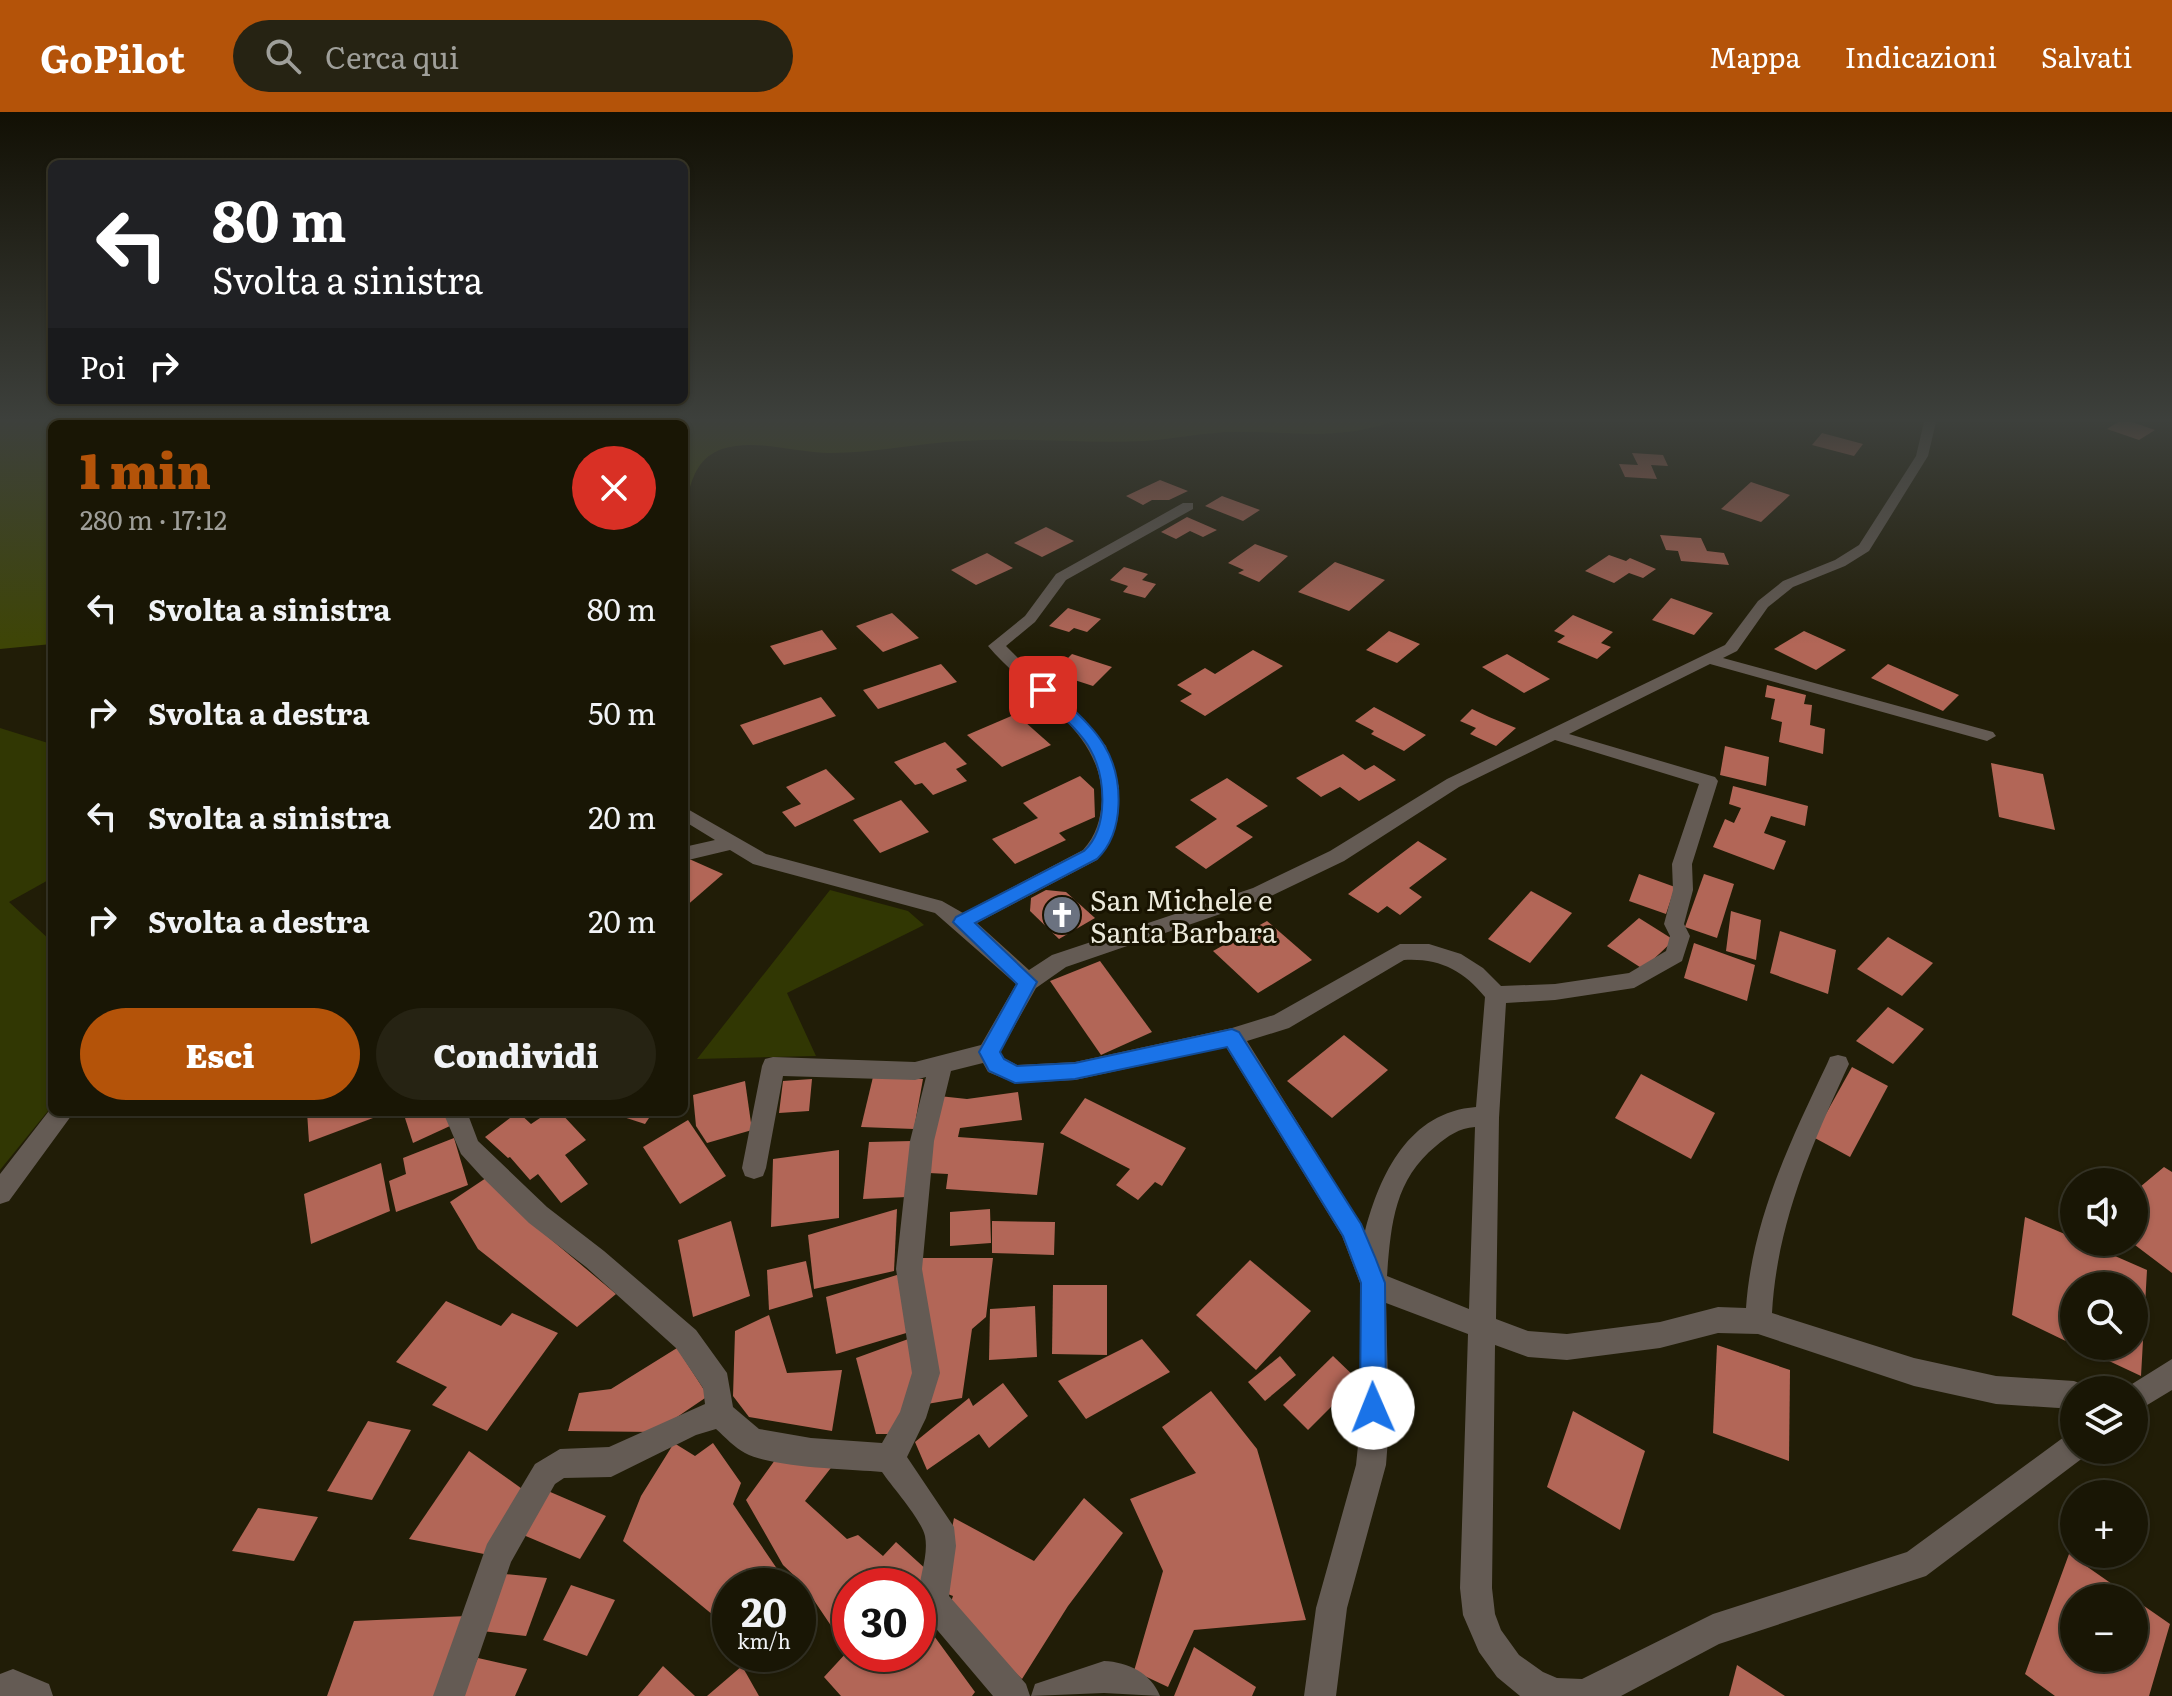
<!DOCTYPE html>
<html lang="it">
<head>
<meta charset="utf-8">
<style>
  body { margin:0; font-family:Literata,serif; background:#262313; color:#f1f3f6; height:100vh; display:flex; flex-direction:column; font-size:30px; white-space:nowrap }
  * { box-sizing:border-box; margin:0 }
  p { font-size:26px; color:#9f9f9a }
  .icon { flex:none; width:44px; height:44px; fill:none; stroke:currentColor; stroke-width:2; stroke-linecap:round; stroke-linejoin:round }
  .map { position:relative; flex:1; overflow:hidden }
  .details { position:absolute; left:48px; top:308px; width:640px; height:696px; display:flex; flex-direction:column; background:#191605; border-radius:12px; box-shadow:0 2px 6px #0004,0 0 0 2px #373527 }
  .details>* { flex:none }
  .hud { position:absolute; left:48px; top:48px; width:640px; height:244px; border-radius:12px; box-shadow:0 2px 6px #0004,0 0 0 2px #373527; background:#202124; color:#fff; overflow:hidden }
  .buttons { position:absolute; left:2060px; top:1056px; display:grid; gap:16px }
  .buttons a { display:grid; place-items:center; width:88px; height:88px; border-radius:50%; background:#191605; box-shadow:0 2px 6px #0004,0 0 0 2px #373527; font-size:40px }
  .speed { position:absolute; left:712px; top:1456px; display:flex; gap:16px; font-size:40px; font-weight:700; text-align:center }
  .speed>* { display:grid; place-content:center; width:104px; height:104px; border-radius:50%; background:#191605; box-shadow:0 2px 6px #0004,0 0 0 2px #373527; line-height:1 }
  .speed small { font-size:20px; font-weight:400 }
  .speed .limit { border:12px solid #d22; background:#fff; color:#111 }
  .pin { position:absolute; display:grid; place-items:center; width:68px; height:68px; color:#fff; margin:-34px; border-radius:16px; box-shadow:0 4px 12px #0006 }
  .me { position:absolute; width:88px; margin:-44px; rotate:359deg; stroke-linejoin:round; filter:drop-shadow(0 0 6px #0008) }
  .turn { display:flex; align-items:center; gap:28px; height:168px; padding:0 32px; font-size:36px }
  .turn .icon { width:104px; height:104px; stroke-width:2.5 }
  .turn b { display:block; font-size:56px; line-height:68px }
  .then { display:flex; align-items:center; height:76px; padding:0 32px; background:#0003; gap:16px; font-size:30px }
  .round { display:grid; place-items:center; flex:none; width:84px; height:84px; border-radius:42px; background:#262313 }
  .head { display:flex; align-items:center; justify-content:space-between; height:136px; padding:0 32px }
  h1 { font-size:48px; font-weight:800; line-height:60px; color:#b45309 }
  .primary-button { display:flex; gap:16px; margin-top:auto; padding:16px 32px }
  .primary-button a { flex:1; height:92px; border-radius:48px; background:#b45309; color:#fff; font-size:32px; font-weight:800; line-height:92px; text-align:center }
  .primary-button a+a { background:#262313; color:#f1f3f6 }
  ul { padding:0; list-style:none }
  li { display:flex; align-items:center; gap:24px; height:104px; padding:0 32px }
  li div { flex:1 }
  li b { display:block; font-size:30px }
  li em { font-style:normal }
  header { display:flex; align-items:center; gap:48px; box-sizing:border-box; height:112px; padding:0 40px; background:#b45309; color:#fff }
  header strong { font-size:38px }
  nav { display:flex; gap:44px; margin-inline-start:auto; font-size:28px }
  .search { width:560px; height:72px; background:#262313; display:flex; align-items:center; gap:20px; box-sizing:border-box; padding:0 28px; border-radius:44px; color:#9f9f9a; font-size:30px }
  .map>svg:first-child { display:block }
  .green { fill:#313703 }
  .forest { fill:#3e4506 }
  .building { fill:#b26657 }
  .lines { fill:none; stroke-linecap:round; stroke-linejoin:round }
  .minor { fill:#645b54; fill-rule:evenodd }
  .route { fill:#1a73e8; stroke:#114b97; stroke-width:2 }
  .labels { text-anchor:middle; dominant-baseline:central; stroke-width:6; stroke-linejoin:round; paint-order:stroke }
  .poi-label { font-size:28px; fill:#eceadc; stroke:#181301; text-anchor:start }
</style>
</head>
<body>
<header>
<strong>GoPilot</strong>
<div class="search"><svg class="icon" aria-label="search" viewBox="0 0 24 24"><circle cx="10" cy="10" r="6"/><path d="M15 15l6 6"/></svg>Cerca qui</div>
<nav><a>Mappa</a><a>Indicazioni</a><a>Salvati</a></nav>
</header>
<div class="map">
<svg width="2172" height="1584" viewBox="0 0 2172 1584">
  <rect width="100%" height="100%" fill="#211d07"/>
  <!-- green -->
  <g class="green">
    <path d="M0 616 48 631 52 629V766L9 790 52 830V994L0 1058Z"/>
    <path d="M830 778 908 799 924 813 787 881 816 944 697 947Z"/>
  </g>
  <!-- forest -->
  <path class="forest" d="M0 310H1391C1337 329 1291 319 1235 320 1205 320 1175 327 1145 329 1084 332 1023 325 963 329 918 331 875 341 830 341 797 341 755 326 722 337 700 345 693 362 688 383L684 385V312H52V532L0 537Z"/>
  <!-- building -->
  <g class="building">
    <path d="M2118 310H2132L2155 318 2139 328 2107 317Z"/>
    <path d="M1822 321 1863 332 1854 344 1812 333Z"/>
    <path d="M1632 341 1663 343 1668 354 1651 353 1657 367 1625 365 1619 352 1638 353Z"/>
    <path d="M1160 368 1188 379 1169 388H1152L1143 393 1126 384Z"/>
    <path d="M1751 370 1790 383 1761 410 1721 397Z"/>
    <path d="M1222 384 1260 398 1243 409 1205 394Z"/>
    <path d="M1187 405 1217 418 1203 425 1190 419 1176 427 1161 420Z"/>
    <path d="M1046 415 1074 429 1042 445 1014 431Z"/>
    <path d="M1660 423 1701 426 1707 439 1724 441 1729 453 1681 449 1678 439 1666 438Z"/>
    <path d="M1255 432 1288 444 1259 470 1238 461 1244 458 1228 451Z"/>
    <path d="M987 441 1013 456 976 473 951 458Z"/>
    <path d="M1609 443 1626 449 1630 446 1656 457 1643 466 1629 461 1614 471 1585 459Z"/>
    <path d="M1335 450 1385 468 1349 499 1298 480Z"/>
    <path d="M1124 455 1148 462 1142 468 1156 472 1145 486 1123 480 1128 474 1110 468Z"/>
    <path d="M1671 486 1713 501 1694 523 1652 508Z"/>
    <path d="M1068 496 1101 507 1087 520 1074 516 1069 520 1049 514Z"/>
    <path d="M892 501 919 526 883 540 856 514Z"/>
    <path d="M1573 503 1613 520 1601 531 1611 535 1597 547 1557 530 1565 524 1554 519Z"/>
    <path d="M822 518 837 537 784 553 770 534Z"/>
    <path d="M1389 519 1420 532 1397 551 1366 538Z"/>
    <path d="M1804 519 1846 538 1816 558 1774 537Z"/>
    <path d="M1253 538 1283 554 1205 604 1180 589 1192 582 1177 573 1205 556 1215 562Z"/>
    <path d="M1072 542 1112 555 1093 574 1053 561Z"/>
    <path d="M1507 542 1550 567 1524 581 1482 555Z"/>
    <path d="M941 552 957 570 878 597 863 578Z"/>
    <path d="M1888 552 1959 583 1943 599 1871 566Z"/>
    <path d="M1767 573 1806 583 1804 592 1812 593 1810 613 1825 617 1823 642 1779 630 1782 610 1771 607 1775 587 1765 585Z"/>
    <path d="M821 585 836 604 753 633 740 613Z"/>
    <path d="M1374 595 1393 605 1426 623 1404 639 1371 622 1374 619 1355 609Z"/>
    <path d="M1472 597 1489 605 1516 616 1496 634 1470 622 1476 616 1460 609Z"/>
    <path d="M1016 602 1051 633 1002 655 967 623Z"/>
    <path d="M945 630 967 652 956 657 967 669 933 683 922 671 915 673 894 650Z"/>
    <path d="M1725 634 1769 645 1766 674 1720 663Z"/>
    <path d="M1343 642 1365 658 1374 653 1396 668 1359 689 1340 675 1321 685 1296 666Z"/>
    <path d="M1991 651 2043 662 2055 718 1999 705Z"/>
    <path d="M826 657 855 687 795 715 782 700 801 692 786 675Z"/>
    <path d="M1080 664 1094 677 1095 705 1059 721 1066 728 1015 752 992 727 1038 706 1023 691Z"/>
    <path d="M1227 666 1268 694 1236 714 1253 725 1206 757 1175 735 1217 707 1190 688Z"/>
    <path d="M1733 674 1808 694 1805 714 1771 704 1764 721 1786 729 1774 758 1713 735 1725 707 1734 711 1741 696 1729 692Z"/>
    <path d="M901 688 929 720 880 741 853 708Z"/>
    <path d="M1418 729 1447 747 1409 776 1422 785 1400 803 1387 794 1378 801 1348 782Z"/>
    <path d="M687 746 723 762 684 796V748Z"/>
    <path d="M1639 762 1675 775 1666 802 1629 789Z"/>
    <path d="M1704 762 1734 772 1717 826 1685 815Z"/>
    <path d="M1046 778 1066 780 1095 806 1059 827 1030 799 1031 786Z"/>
    <path d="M1531 779 1572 801 1530 851 1488 827Z"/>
    <path d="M1731 799 1761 808 1756 848 1726 839Z"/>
    <path d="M1639 806 1674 828 1643 857 1607 834Z"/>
    <path d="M1267 809 1312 848 1258 881 1213 839Z"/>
    <path d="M1780 819 1836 838 1828 882 1770 861Z"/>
    <path d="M1888 825 1933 851 1902 884 1857 857Z"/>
    <path d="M1694 831 1755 853 1747 889 1684 866Z"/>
    <path d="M1100 849 1152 920 1101 943 1050 869Z"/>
    <path d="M1888 895 1924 917 1893 952 1856 929Z"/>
    <path d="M1344 923 1388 958 1332 1006 1287 969Z"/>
    <path d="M1852 955 1888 974 1850 1045 1813 1025Z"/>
    <path d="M1641 962 1715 1001 1691 1047 1615 1006Z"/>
    <path d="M873 965 923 967 914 1017 861 1015Z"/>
    <path d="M812 967 809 999 779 1001 783 969Z"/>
    <path d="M745 969 752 1018 707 1031 696 1014 693 983Z"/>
    <path d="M1018 980 1022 1008 960 1016 958 1025 1044 1031 1037 1083 946 1077 948 1062 929 1061 939 984 967 987Z"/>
    <path d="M1085 986 1186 1036 1162 1074 1155 1070 1138 1088 1116 1073 1130 1057 1060 1021Z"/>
    <path d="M307 1000H389L309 1030Z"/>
    <path d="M418 1000H445L450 1014 413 1031 405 1006Z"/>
    <path d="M518 1000 531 1012 549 1000H560L586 1028 565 1043 588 1072 561 1091 538 1062 530 1068 510 1045 508 1046 485 1025Z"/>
    <path d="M608 1000H653L645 1012Z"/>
    <path d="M688 1008 726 1064 680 1092 643 1035Z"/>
    <path d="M454 1026 468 1073 396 1100 389 1069 406 1062 403 1046Z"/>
    <path d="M912 1029 907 1085 863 1087 869 1030Z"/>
    <path d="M839 1038V1106L771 1115 773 1047Z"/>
    <path d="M381 1051 390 1099 311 1132 304 1082Z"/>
    <path d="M2164 1055 2172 1060V1161L2131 1130H2134V1080Z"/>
    <path d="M486 1066 523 1104 616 1182 577 1215 478 1137 450 1090Z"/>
    <path d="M897 1097 894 1159 814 1177 808 1123Z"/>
    <path d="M990 1097 991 1131 950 1134V1100Z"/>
    <path d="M2025 1105 2074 1126V1130H2083L2147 1158 2141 1264 2077 1234H2134V1174H2074V1233L2012 1203Z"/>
    <path d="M731 1109 750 1184 693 1205 678 1128Z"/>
    <path d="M992 1109 1055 1110 1054 1143 992 1141Z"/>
    <path d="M921 1146H993L986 1205 972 1217 962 1286 927 1292Z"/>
    <path d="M1250 1148 1311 1199 1256 1258 1196 1203Z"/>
    <path d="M806 1149 813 1185 769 1198 767 1158Z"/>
    <path d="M900 1162 913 1219 836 1242 826 1185Z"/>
    <path d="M1053 1173H1107V1243L1052 1242Z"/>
    <path d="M446 1189 501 1214 512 1201 558 1221 487 1319 432 1293 447 1275 396 1250Z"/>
    <path d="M1035 1194 1037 1245 989 1248 990 1197Z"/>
    <path d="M769 1203 787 1261 842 1258 832 1319 749 1305 733 1284 735 1219Z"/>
    <path d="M911 1226 917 1274 897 1322H876L856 1246Z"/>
    <path d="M1142 1227 1170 1260 1086 1307 1058 1269Z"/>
    <path d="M1717 1233 1790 1258 1789 1349 1713 1321Z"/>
    <path d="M677 1236 708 1284 655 1320 568 1319 579 1281 611 1277Z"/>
    <path d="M1280 1244 1296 1263 1265 1289 1248 1270Z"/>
    <path d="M1333 1244 1358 1268 1308 1318 1283 1293Z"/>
    <path d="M1003 1271 1028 1304 989 1336 979 1322 927 1358 915 1330 969 1286 973 1294Z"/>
    <path d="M1211 1279 1257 1337 1306 1508 1194 1518 1168 1575 1134 1559 1163 1459 1130 1387 1196 1361 1162 1315Z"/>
    <path d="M1573 1299 1645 1339 1620 1418 1547 1375Z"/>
    <path d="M368 1309 411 1318 372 1388 327 1379Z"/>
    <path d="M674 1331 695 1344 713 1331 741 1371 733 1392 784 1467 779 1474H730V1517L623 1429 641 1384Z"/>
    <path d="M469 1339 525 1379 484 1442 409 1427Z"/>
    <path d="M775 1348 834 1352 805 1389 847 1427 858 1423 883 1444 896 1430 928 1459 918 1474H850V1542H918V1502L975 1580 972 1584H841L824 1565 848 1539 803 1472 783 1453 746 1388Z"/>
    <path d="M548 1379 606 1404 580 1447 521 1422Z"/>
    <path d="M1084 1386 1123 1421 1068 1494 1022 1567 948 1499 953 1484 940 1479 954 1406 1034 1449Z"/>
    <path d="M258 1396 318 1405 294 1449 232 1439Z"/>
    <path d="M2069 1442 2132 1486H2074V1546H2134V1487L2170 1512 2149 1584H2055L2025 1562Z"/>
    <path d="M504 1462 547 1466 526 1524 482 1519Z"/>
    <path d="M571 1473 615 1488 587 1544 543 1528Z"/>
    <path d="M467 1504 439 1584H327L354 1509Z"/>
    <path d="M1194 1535 1256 1575 1252 1584H1174Z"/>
    <path d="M478 1546 527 1557 515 1584H460Z"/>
    <path d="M1737 1553 1785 1584H1729Z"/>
    <path d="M663 1554 695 1584H638Z"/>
    <path d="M742 1554 759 1584H707Z"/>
  </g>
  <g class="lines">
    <!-- minor -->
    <g class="minor">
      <path d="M1924 310H1936L1928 344 1869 439 1845 454 1793 475 1768 495 1737 539 1723 546 1993 620 1996 624 1987 629 1710 552 1569 622 1715 665 1718 669 1692 752 1693 778 1684 812 1690 824 1682 849 1634 876 1555 888 1506 891 1499 1006 1496 1207 1528 1219 1567 1222 1660 1210 1718 1195 1746 1196C1752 1108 1790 1030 1827 952L1830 945 1838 943 1846 945 1849 952C1812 1032 1777 1111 1772 1201L1914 1246 1996 1264 2074 1269 2084 1273 2086 1278H2074V1297L1996 1292 1914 1274 1758 1222 1718 1221 1660 1236 1567 1248 1528 1245 1495 1233 1492 1476 1495 1502 1501 1518 1519 1543 1543 1560 1557 1566 1582 1567 1713 1502 1907 1440 2064 1325 2074 1321V1338H2087L2084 1345 1926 1464 1719 1532 1621 1584H1520L1497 1565 1479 1540 1463 1503 1460 1476 1468 1222 1386 1191 1389 1314 1386 1353 1347 1496 1336 1584H1304L1316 1496 1356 1353 1360 1314V1171L1342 1124 1226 935 1075 968 1015 971 988 960 983 951 951 959 934 1029 922 1157 940 1261 926 1306 907 1345 954 1415 956 1434 949 1484 1026 1572 1030 1584H993L922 1500C912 1475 930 1450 925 1424 921 1407 893 1376 882 1360 849 1357 773 1356 745 1341 735 1336 725 1325 716 1317L696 1323 611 1365 564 1366 555 1372 511 1450 465 1584H433L487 1432 535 1352 560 1337 609 1335 705 1292 703 1276 676 1236 586 1155 529 1111 481 1064 461 1042 443 1000H467L478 1029 547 1095 604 1139 696 1218 727 1261 733 1295 759 1317 811 1326 882 1331 900 1300 912 1261 896 1157 910 1029 926 965 915 968 783 964 766 1056 763 1064 754 1067 745 1064 742 1056 762 954 765 947 773 945 915 950 981 933 1016 872 935 801 753 752 730 738 684 749V735L715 728 684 709V695L766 742 942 789 963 801 1083 738C1096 724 1101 707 1102 687 1102 617 1028 582 988 534L1025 504 1056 462 1183 391H1193V397L1066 468 1035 510 1006 534 1106 634 1119 675 1118 706 1108 733 1097 748 977 811 1029 858 1052 843 1253 776 1330 739 1447 667 1725 533 1758 489 1783 469 1835 448 1859 433 1916 344ZM1555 628 1699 672 1672 752 1673 778 1664 812 1670 824 1666 839 1629 861 1555 872 1501 874 1483 856 1461 842 1429 832H1400L1274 903 1232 916 1075 950 1017 953 1004 946 1000 940 1036 876 1066 855 1267 786 1344 749 1459 675ZM1404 848C1439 846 1463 858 1485 885L1476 995C1409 1000 1380 1062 1365 1119L1247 929 1289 916ZM1475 1015 1469 1197 1387 1164C1391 1113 1394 1068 1436 1034 1448 1024 1459 1016 1475 1015Z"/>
      <path d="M52 995V1000H74L9 1089 0 1092V1062Z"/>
      <path d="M2172 1247V1278L2134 1301V1278L2124 1277Z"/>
      <path d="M1104 1549C1128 1550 1151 1561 1160 1584L1104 1581 1031 1584 1035 1572Z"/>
      <path d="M13 1557 49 1572 53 1584H0V1562Z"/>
    </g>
  </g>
  <!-- sky -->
  <linearGradient id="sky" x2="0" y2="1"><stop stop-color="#121004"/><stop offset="0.58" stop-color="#3d403c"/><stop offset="1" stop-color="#3d403c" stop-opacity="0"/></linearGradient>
  <rect width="2172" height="532" fill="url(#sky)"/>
  <!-- route -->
  <path class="route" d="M1043 573 1049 574C1066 592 1091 611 1104 633 1124 666 1125 720 1097 747L975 811 1037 870 1000 940 1004 947 1017 954 1075 951 1232 917 1239 920 1361 1112 1375 1145 1385 1171 1386 1296 1382 1305 1373 1309 1364 1305 1360 1296 1361 1171 1343 1124 1227 935 1075 967 1015 971 989 959 979 940 1017 872 953 810 956 805 1084 739C1109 716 1106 665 1090 637 1079 617 1054 598 1038 581V574Z"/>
  <!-- icons -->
  <defs>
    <g id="church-disc" transform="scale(2)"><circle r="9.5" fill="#6b7280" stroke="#181301"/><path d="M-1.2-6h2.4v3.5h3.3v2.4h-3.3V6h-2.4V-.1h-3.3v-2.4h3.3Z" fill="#fff"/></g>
  </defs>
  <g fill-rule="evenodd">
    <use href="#church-disc" x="1062" y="803"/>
  </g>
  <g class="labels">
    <!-- poi labels -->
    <g class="poi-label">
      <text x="1090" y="787">San Michele e<tspan x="1090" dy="32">Santa Barbara</tspan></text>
    </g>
  </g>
</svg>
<div class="buttons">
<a><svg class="icon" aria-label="sound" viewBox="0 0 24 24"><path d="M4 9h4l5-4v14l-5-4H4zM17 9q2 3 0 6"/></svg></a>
<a><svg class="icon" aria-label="search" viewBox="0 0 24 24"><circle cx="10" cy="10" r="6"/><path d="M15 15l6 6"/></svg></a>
<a><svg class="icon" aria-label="layers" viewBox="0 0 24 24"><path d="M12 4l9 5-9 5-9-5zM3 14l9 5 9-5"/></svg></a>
<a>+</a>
<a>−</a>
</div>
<div class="speed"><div>20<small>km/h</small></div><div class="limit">30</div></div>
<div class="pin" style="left:1043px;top:578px;background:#d93025"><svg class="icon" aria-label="arrive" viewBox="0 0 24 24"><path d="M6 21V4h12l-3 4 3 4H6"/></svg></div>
<svg class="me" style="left:1373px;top:1296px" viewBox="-20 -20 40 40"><circle r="19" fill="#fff"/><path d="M0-13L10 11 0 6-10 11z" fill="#1a73e8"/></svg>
<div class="hud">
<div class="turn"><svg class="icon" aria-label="left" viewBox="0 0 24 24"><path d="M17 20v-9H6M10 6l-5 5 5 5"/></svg><div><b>80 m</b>Svolta a sinistra</div></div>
<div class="then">Poi<svg class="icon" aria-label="right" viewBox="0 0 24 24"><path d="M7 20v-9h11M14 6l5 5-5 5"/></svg></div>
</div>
<section class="details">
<div class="head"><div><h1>1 min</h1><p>280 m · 17:12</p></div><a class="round" style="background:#d93025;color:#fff"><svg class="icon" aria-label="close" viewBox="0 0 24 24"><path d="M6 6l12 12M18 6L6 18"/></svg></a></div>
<ul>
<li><svg class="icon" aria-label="left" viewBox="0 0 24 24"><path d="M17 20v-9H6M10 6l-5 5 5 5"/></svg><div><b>Svolta a sinistra</b></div><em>80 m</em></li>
<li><svg class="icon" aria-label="right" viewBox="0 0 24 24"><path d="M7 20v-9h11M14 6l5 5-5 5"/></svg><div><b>Svolta a destra</b></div><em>50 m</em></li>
<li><svg class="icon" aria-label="left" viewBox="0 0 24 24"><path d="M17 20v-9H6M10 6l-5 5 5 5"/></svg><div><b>Svolta a sinistra</b></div><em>20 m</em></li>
<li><svg class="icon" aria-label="right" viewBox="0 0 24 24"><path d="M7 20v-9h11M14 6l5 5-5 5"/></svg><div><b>Svolta a destra</b></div><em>20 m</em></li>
</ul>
<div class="primary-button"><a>Esci</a><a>Condividi</a></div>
</section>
</div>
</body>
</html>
